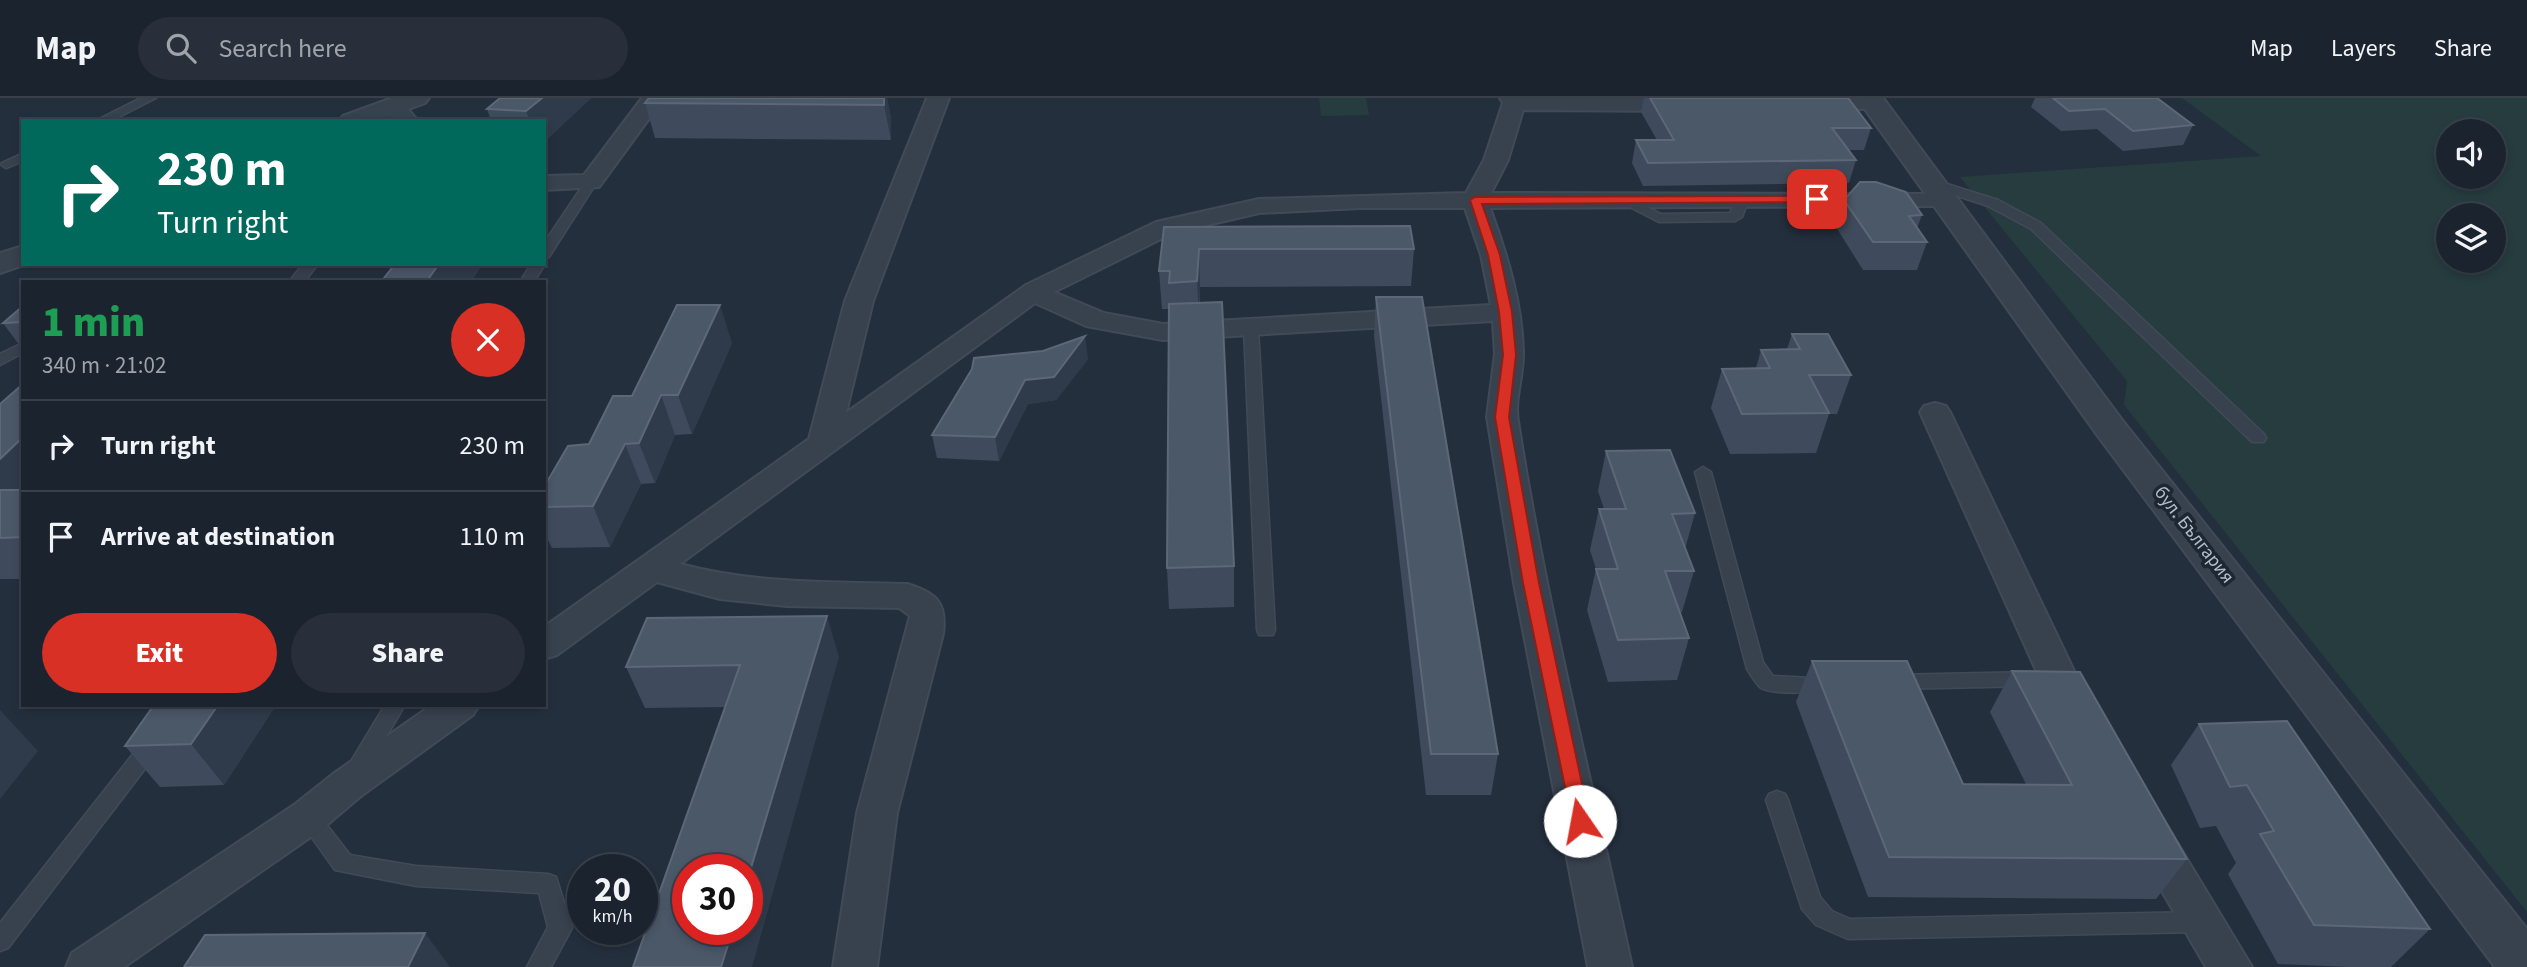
<!DOCTYPE html>
<html lang="en">
<head>
<meta charset="utf-8">
<style>
  body { margin:0; font-family:"Source Sans 3",sans-serif; background:#282f3a; color:#f1f3f6; height:100vh; display:flex; flex-direction:column; font-size:26px; white-space:nowrap }
  * { box-sizing:border-box; margin:0 }
  p { font-size:23px; color:#a0a4aa }
  .icon { flex:none; width:38px; height:38px; fill:none; stroke:currentColor; stroke-width:2; stroke-linecap:round; stroke-linejoin:round }
  .map { position:relative; flex:1; overflow:hidden }
  .sheet { position:absolute; left:21px; top:182px; width:525px; height:427px; display:flex; flex-direction:column; background:#1b232e; border-radius:0px; box-shadow:0 4px 10px #0003,0 0 0 2px #39404a }
  .sheet>* { flex:none }
  .banner { position:absolute; left:21px; top:21px; width:525px; height:147px; border-radius:0px; box-shadow:0 4px 10px #0003,0 0 0 2px #39404a; background:#00695c; color:#fff; overflow:hidden }
  .buttons { position:absolute; left:2436px; top:21px; display:grid; gap:14px }
  .buttons a { display:grid; place-items:center; width:70px; height:70px; border-radius:50%; background:#1b232e; box-shadow:0 4px 10px #0003,0 0 0 2px #39404a; font-size:35px }
  .speed { position:absolute; left:567px; top:756px; display:flex; gap:14px; font-size:35px; font-weight:700; text-align:center }
  .speed>* { display:grid; place-content:center; width:91px; height:91px; border-radius:50%; background:#1b232e; box-shadow:0 4px 10px #0003,0 0 0 2px #39404a; line-height:1 }
  .speed small { font-size:18px; font-weight:400 }
  .speed .limit { border:10px solid #d22; background:#fff; color:#111 }
  .pin { position:absolute; display:grid; place-items:center; width:60px; height:60px; color:#fff; margin:-30px; border-radius:14px; box-shadow:0 4px 10px #0006 }
  .me { position:absolute; width:77px; margin:-38px; rotate:348deg; stroke-linejoin:round; filter:drop-shadow(0 0 5px #0008) }
  .turn { display:flex; align-items:center; gap:24px; height:147px; padding:0 21px; font-size:32px }
  .turn .icon { width:91px; height:91px; stroke-width:2.5 }
  .turn b { display:block; font-size:49px; line-height:60px }
  .round { display:grid; place-items:center; flex:none; width:74px; height:74px; border-radius:37px; background:#282f3a }
  .summary { display:flex; align-items:center; justify-content:space-between; height:119px; padding:0 21px }
  h1 { font-size:42px; font-weight:800; line-height:52px; color:#1e9e55 }
  .cta { display:flex; gap:14px; margin-top:auto; padding:14px 21px }
  .cta a { flex:1; height:80px; border-radius:42px; background:#d93025; color:#fff; font-size:28px; font-weight:800; line-height:80px; text-align:center }
  .cta a+a { background:#282f3a; color:#f1f3f6 }
  ul { padding:0; list-style:none }
  li { display:flex; align-items:center; gap:21px; height:91px; padding:0 21px; border-top:2px solid #39404a }
  li div { flex:1 }
  li b { display:block; font-size:26px }
  li em { font-style:normal }
  header { display:flex; align-items:center; gap:42px; box-sizing:border-box; height:98px; padding:0 35px; background:#1b232e; border-bottom:2px solid #39404a }
  header strong { font-size:33px }
  nav { display:flex; gap:38px; margin-inline-start:auto; font-size:24px }
  .search { width:490px; height:63px; background:#282f3a; display:flex; align-items:center; gap:18px; box-sizing:border-box; padding:0 24px; border-radius:38px; color:#a0a4aa; font-size:26px }
  .map>svg:first-child { display:block }
  .green { fill:#263c3f; fill-rule:evenodd }
  .lines { fill:none; stroke-linecap:round; stroke-linejoin:round }
  .service-casing { stroke:#414a57; stroke-width:3 }
  .minor-casing { stroke:#414a57; stroke-width:4 }
  .tertiary-casing { stroke:#414a57; stroke-width:4 }
  .service { fill:#38414e; fill-rule:evenodd }
  .minor { fill:#38414e; fill-rule:evenodd }
  .tertiary { fill:#38414e; fill-rule:evenodd }
  .wall { fill:#3f4b5c }
  .shaded-wall { fill:#2f3b4b }
  .building { fill:#4b5868; stroke:#5c6777; stroke-width:2 }
  .route { fill:#d93025; stroke:#8d1f18; stroke-width:2 }
  .labels { text-anchor:middle; dominant-baseline:central; stroke-width:7; stroke-linejoin:round; paint-order:stroke }
  .street-label { font-size:19px; fill:#b4bcc9; stroke:#1d2633 }
</style>
</head>
<body>
<header>
<strong>Map</strong>
<div class="search"><svg class="icon" aria-label="search" viewBox="0 0 24 24"><circle cx="10" cy="10" r="6"/><path d="M15 15l6 6"/></svg>Search here</div>
<nav><a>Map</a><a>Layers</a><a>Share</a></nav>
</header>
<div class="map">
<svg width="2527" height="869" viewBox="0 0 2527 869">
  <rect width="100%" height="100%" fill="#242f3e"/>
  <!-- green -->
  <g class="green">
    <path d="M1319 0H1366L1369 17 1321 18Z"/>
    <path d="M2182 0H2527V814L2124 307 2127 283 1960 79 2261 58ZM2448 33H2494V79H2448ZM2448 117H2494V163H2448Z"/>
  </g>
  <g class="lines">
    <!-- service casing -->
    <g class="service-casing">
      <g id="service">
        <path d="M141 0H156L111 23H95Z"/>
        <path d="M23 55V63L6 70 0 66Z"/>
        <path d="M591 80 597 84 549 159 544 160V145L587 81Z"/>
        <path d="M1931 81 1998 102 2041 125 2264 336 2266 340 2264 344H2252L2031 131 1988 108 1927 88 1925 85Z"/>
        <path d="M1743 97 1749 101 1742 119 1735 123 1659 124 1616 102 1622 98 1627 99 1661 116 1730 115 1738 98Z"/>
        <path d="M303 166H318L304 184H289Z"/>
        <path d="M531 166H545L534 184H520Z"/>
        <path d="M1251 226 1258 230 1275 532 1273 537H1259L1257 532 1244 230Z"/>
        <path d="M23 245V255L0 267V256Z"/>
        <path d="M1703 369 1711 374 1763 564 1773 578 1831 581 1834 586 1831 591C1817 595 1774 597 1761 590 1756 586 1751 577 1747 571L1695 374Z"/>
        <path d="M2031 574 2038 576 2041 581 2038 586 2031 588 1894 591 1887 589 1884 584 1887 579 1894 577Z"/>
        <path d="M385 607H405L364 676 357 678 350 676 347 670Z"/>
        <path d="M140 654 147 656 150 662 147 668 8 850 0 853V825L133 656Z"/>
        <path d="M1777 693 1785 696 1788 702 1820 799 1832 813 1850 821 2201 814 2209 817 2212 824 2209 831 2201 834 1848 841 1816 827 1802 811 1766 702 1769 696Z"/>
        <path d="M308 710 316 713 350 757 416 768 548 776 556 779 572 830 551 869H527L548 829 539 795 416 788 335 772 297 719 300 713Z"/>
      </g>
    </g>
    <!-- minor casing -->
    <g class="minor-casing">
      <g id="minor">
        <path d="M642 0H664L599 89 544 92V78L584 77Z"/>
        <path d="M927 0H949L873 203 846 315 1026 187 1156 124 1259 101 1466 95 1484 62 1503 5 1500 0H1691L1700 6 1689 13 1523 12 1508 62 1491 95 1950 96 1953 101 1950 106 1941 108 1490 110C1507 157 1522 204 1523 254 1524 277 1514 301 1518 323 1546 506 1593 688 1632 869H1588L1514 485 1487 319 1495 256 1493 223 1163 242 1086 228 1035 205 680 466C755 486 830 484 907 486 937 495 947 505 943 536L897 715 877 869H833L857 715 910 518 899 510 787 508 720 501 657 484 557 557 544 561V529L809 341 845 203ZM1360 110H1465L1481 157 1491 207 1163 226 1104 215 1054 194 1173 135 1259 115Z"/>
        <path d="M1804 0H1881L1884 4C1876 14 1803 16 1795 6Z"/>
        <path d="M394 2 402 4 418 23C403 23 386 27 383 9Z"/>
        <path d="M1935 305 1946 308 1950 314 2076 577 2096 612 2090 622 2077 627 2064 622 2040 581 1920 314 1924 308Z"/>
        <path d="M432 607H479L473 617 361 698 322 731 124 869H66L72 855 294 707 333 676Z"/>
        <path d="M2152 723 2167 728 2252 869H2206L2131 740 2137 728Z"/>
      </g>
    </g>
    <!-- tertiary casing -->
    <g class="tertiary-casing">
      <g id="tertiary">
        <path d="M392 0H429L425 5 377 23H339L343 18Z"/>
        <path d="M1857 0H1883L2122 322 2527 831V869H2495L2098 338Z"/>
        <path d="M23 148V166H26L0 175V155Z"/>
      </g>
    </g>
    <!-- service -->
    <use href="#service" class="service"/>
    <!-- minor -->
    <use href="#minor" class="minor"/>
    <!-- tertiary -->
    <use href="#tertiary" class="tertiary"/>
  </g>
  <!-- wall -->
  <g class="wall">
    <path d="M591 0 544 44V23H491L487 11Z"/>
    <path d="M887 0 891 20V42L655 40 645 5Z"/>
    <path d="M1644 0H1848L1871 30 1864 52H1849L1856 62 1849 85 1643 88 1632 65 1636 42H1657L1641 14Z"/>
    <path d="M2035 0H2157L2193 27 2183 47 2123 53 2097 31 2061 33 2031 9Z"/>
    <path d="M1844 102 1922 117 1917 130 1927 144 1917 172H1863L1836 129Z"/>
    <path d="M1164 129 1414 151 1411 188 1200 189V205L1234 468V509L1169 511 1167 470 1169 211H1162L1159 173Z"/>
    <path d="M1376 199 1498 656 1491 697H1426L1374 238Z"/>
    <path d="M23 208V252L3 225Z"/>
    <path d="M1792 236 1851 277 1837 316H1829L1816 355 1730 356 1711 310 1722 271 1756 270 1761 252 1787 251Z"/>
    <path d="M732 245 692 336 675 337 655 385 641 386 610 449 552 450 544 434V389L589 346Z"/>
    <path d="M1088 261 1056 302 1028 306 999 363 937 360 932 337 972 271Z"/>
    <path d="M23 286V481H0V306Z"/>
    <path d="M1606 353 1695 415 1685 451 1694 473 1682 514H1680L1689 540 1677 582 1608 584 1587 512 1596 471 1590 452 1599 411H1604L1598 393Z"/>
    <path d="M839 559 725 609 645 610 626 569Z"/>
    <path d="M1812 563 1963 686H2026L1990 614 2012 573 2187 761 2156 801 1868 799 1796 604Z"/>
    <path d="M154 607H276L224 687 160 689 125 648Z"/>
    <path d="M2199 626 2430 831 2391 869H2349L2278 866 2228 776 2236 765 2216 728 2200 730 2171 667Z"/>
  </g>
  <!-- shaded-wall -->
  <g class="shaded-wall">
    <path d="M542 0H591L544 44V23H530L526 13Z"/>
    <path d="M884 0H887L891 20V42L884 7Z"/>
    <path d="M1199 151 1200 189 1199 221 1197 183Z"/>
    <path d="M439 166H483L471 184H426Z"/>
    <path d="M720 207 732 245 692 336 678 297Z"/>
    <path d="M1085 238 1088 261 1056 302 1028 306 999 363 995 339 1025 282Z"/>
    <path d="M661 297 675 337 655 385 639 345Z"/>
    <path d="M23 339V410L0 433V361Z"/>
    <path d="M625 346 641 386 610 449 593 408Z"/>
    <path d="M827 518 839 559 752 869H721L733 831H747V783Z"/>
    <path d="M218 607H276L224 687 191 646Z"/>
    <path d="M0 612 38 653 0 701Z"/>
    <path d="M425 835 450 869H408Z"/>
  </g>
  <!-- building -->
  <g class="building">
    <path d="M500 0H542L526 13 487 11Z"/>
    <path d="M649 0H884V7L645 5Z"/>
    <path d="M1650 0H1848L1871 30H1832L1856 62 1648 65 1636 42H1674Z"/>
    <path d="M2053 0H2157L2193 27 2133 33 2105 11 2069 13Z"/>
    <path d="M1860 84H1876L1906 94 1922 117 1909 118 1927 144H1873L1844 102Z"/>
    <path d="M1410 128 1414 151H1199L1197 183 1169 185 1170 173H1159L1164 129Z"/>
    <path d="M395 166H439L426 184H381Z"/>
    <path d="M1376 199H1422L1498 656H1431Z"/>
    <path d="M1222 204 1234 468 1167 470 1169 206Z"/>
    <path d="M677 207H720L678 297H661L639 345 625 346 593 408 544 409V389L568 348 589 346 613 298H632Z"/>
    <path d="M23 208V224L3 225Z"/>
    <path d="M1792 236H1828L1851 277H1809L1829 315 1742 316 1722 271 1770 270 1761 252 1800 251Z"/>
    <path d="M1085 238 1054 279 1025 282 995 339 932 337 972 271 974 260 1043 253Z"/>
    <path d="M23 286V339L0 361V306Z"/>
    <path d="M1670 352 1695 415 1672 416 1694 473H1665L1689 540 1618 542 1596 471H1618L1599 411H1626L1606 353Z"/>
    <path d="M0 392H23V439L0 440Z"/>
    <path d="M827 518 747 783V772H688V831H733L721 869H633L740 567 626 569 647 520Z"/>
    <path d="M1812 563H1907L1963 686 2072 687 2012 573 2080 574 2187 761 1889 759Z"/>
    <path d="M154 607H218L191 646 125 648Z"/>
    <path d="M2287 623 2430 831 2314 827 2260 736 2274 733 2247 687 2230 689 2199 626Z"/>
    <path d="M425 835 408 869H184L205 837Z"/>
  </g>
  <!-- route -->
  <path class="route" d="M1817 98 1823 101 1821 104 1482 106 1500 157 1512 214 1516 257 1509 319 1539 485 1590 723 1587 728H1573L1523 485 1495 319 1503 257 1499 214 1488 157 1470 102 1475 99Z"/>
  <g class="labels">
    <!-- street labels -->
    <g class="street-label">
      <text transform="translate(2194 437) rotate(52)">бул. България</text>
    </g>
  </g>
</svg>
<div class="buttons">
<a><svg class="icon" aria-label="sound" viewBox="0 0 24 24"><path d="M4 9h4l5-4v14l-5-4H4zM17 9q2 3 0 6"/></svg></a>
<a><svg class="icon" aria-label="layers" viewBox="0 0 24 24"><path d="M12 4l9 5-9 5-9-5zM3 14l9 5 9-5"/></svg></a>
</div>
<div class="speed"><div>20<small>km/h</small></div><div class="limit">30</div></div>
<div class="pin" style="left:1817px;top:101px;background:#d93025"><svg class="icon" aria-label="arrive" viewBox="0 0 24 24"><path d="M6 21V4h12l-3 4 3 4H6"/></svg></div>
<svg class="me" style="left:1580px;top:723px" viewBox="-20 -20 40 40"><circle r="19" fill="#fff"/><path d="M0-13L10 11 0 6-10 11z" fill="#d93025"/></svg>
<div class="banner">
<div class="turn"><svg class="icon" aria-label="right" viewBox="0 0 24 24"><path d="M7 20v-9h11M14 6l5 5-5 5"/></svg><div><b>230 m</b>Turn right</div></div>
</div>
<section class="sheet">
<div class="summary"><div><h1>1 min</h1><p>340 m · 21:02</p></div><a class="round" style="background:#d93025;color:#fff"><svg class="icon" aria-label="close" viewBox="0 0 24 24"><path d="M6 6l12 12M18 6L6 18"/></svg></a></div>
<ul>
<li><svg class="icon" aria-label="right" viewBox="0 0 24 24"><path d="M7 20v-9h11M14 6l5 5-5 5"/></svg><div><b>Turn right</b></div><em>230 m</em></li>
<li><svg class="icon" aria-label="arrive" viewBox="0 0 24 24"><path d="M6 21V4h12l-3 4 3 4H6"/></svg><div><b>Arrive at destination</b></div><em>110 m</em></li>
</ul>
<div class="cta"><a>Exit</a><a>Share</a></div>
</section>
</div>
</body>
</html>
